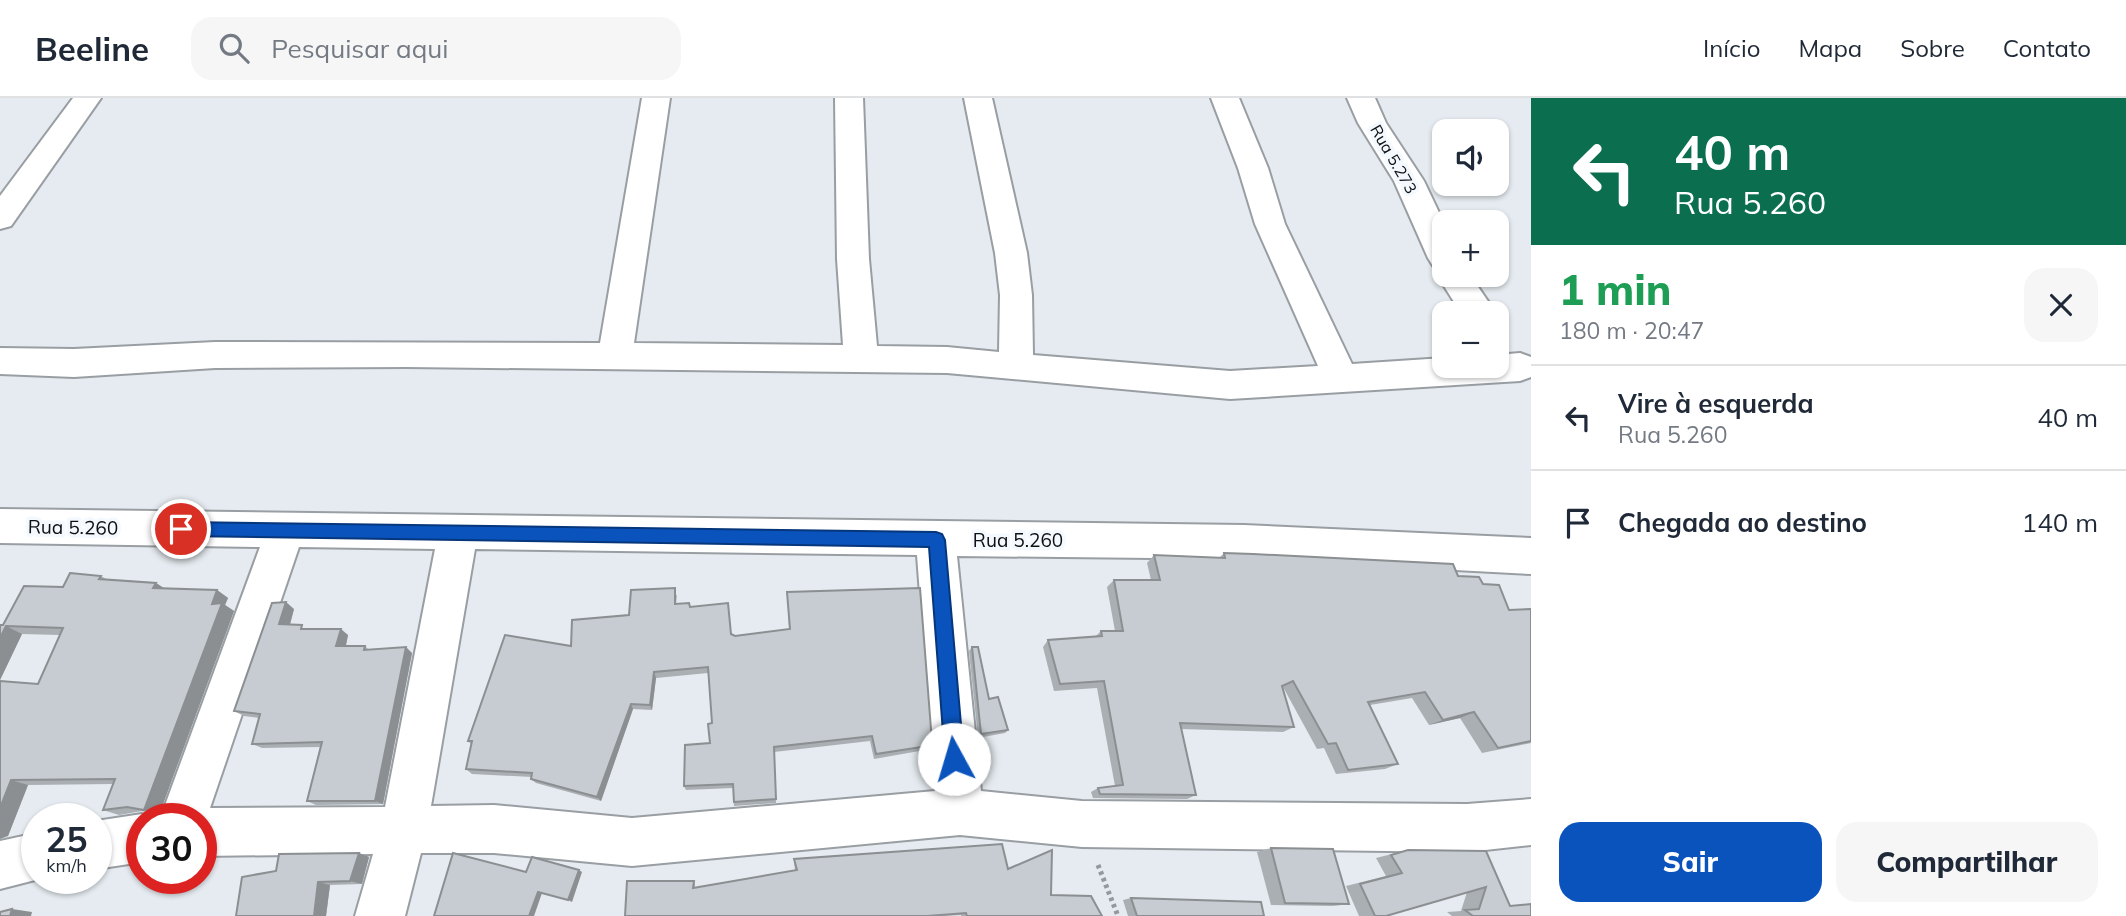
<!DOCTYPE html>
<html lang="pt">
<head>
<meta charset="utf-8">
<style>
  body { margin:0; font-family:Mulish,sans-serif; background:#f6f6f7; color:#1f2937; height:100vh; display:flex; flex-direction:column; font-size:26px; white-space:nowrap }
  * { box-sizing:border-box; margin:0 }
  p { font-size:23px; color:#747a83 }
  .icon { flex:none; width:38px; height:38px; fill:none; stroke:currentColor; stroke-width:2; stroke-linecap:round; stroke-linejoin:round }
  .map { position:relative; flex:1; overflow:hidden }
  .side { display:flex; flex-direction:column; background:#fff; width:595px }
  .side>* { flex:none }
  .guide { background:#0b6e4f; color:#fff; overflow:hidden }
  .tools { position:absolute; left:1432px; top:21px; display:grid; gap:14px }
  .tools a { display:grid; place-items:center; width:77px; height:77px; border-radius:14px; background:#fff; box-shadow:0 2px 5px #0004; font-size:35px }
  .speed { position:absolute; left:21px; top:705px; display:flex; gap:14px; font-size:35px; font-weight:700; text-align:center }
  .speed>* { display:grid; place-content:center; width:91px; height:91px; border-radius:50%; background:#fff; box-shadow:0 2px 5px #0004; line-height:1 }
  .speed small { font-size:18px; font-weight:400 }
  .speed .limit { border:10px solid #d22; background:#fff; color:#111 }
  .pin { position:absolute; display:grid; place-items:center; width:60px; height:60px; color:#fff; margin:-30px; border:4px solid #fff; border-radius:50%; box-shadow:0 2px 7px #0007 }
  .me { position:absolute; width:77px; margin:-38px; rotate:354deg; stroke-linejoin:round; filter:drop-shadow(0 0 5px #0008) }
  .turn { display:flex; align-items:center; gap:24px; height:147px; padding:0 28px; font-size:32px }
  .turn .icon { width:91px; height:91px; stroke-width:2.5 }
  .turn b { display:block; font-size:49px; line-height:60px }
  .round { display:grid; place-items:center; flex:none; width:74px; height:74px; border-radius:21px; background:#f6f6f7 }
  .summary { display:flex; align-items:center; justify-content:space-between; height:119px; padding:0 28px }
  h1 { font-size:42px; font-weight:800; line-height:52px; color:#1e9e55 }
  .primary-button { display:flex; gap:14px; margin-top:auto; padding:14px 28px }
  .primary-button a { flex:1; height:80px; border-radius:21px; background:#0a53bd; color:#fff; font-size:28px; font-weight:800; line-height:80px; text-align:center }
  .primary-button a+a { background:#f6f6f7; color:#1f2937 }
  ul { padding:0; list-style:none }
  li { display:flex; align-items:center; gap:21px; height:105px; padding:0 28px; border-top:2px solid #e0e1e3 }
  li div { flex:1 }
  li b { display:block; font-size:26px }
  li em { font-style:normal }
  header { display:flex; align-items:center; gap:42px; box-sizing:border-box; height:98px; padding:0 35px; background:#fff; border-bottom:2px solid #e0e1e3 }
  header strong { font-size:33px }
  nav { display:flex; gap:38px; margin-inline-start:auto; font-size:24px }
  .search { width:490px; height:63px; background:#f6f6f7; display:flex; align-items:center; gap:18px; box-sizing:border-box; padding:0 24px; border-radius:21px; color:#747a83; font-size:26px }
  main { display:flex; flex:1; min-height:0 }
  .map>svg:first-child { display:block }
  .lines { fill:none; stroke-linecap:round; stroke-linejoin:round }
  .street-casing { stroke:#999ea3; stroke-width:4 }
  .path { stroke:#95999d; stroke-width:5; stroke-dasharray:3.5 3.5; stroke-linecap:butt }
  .street { fill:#fff; fill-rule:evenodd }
  .wall { fill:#aaafb4 }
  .shaded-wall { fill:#8b8f92 }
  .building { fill:#c6ccd1; stroke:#8b8f92; stroke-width:2 }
  .route { fill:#0a53bd; stroke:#06367b; stroke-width:2 }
  .labels { text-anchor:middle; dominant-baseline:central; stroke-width:7; stroke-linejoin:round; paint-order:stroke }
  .far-street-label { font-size:16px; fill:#0e1011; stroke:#f3f9fe }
  .street-label { font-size:19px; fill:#0e1011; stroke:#f3f9fe }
</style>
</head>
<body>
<header>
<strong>Beeline</strong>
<div class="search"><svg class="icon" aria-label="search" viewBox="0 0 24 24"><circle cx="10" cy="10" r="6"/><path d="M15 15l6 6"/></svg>Pesquisar aqui</div>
<nav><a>Início</a><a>Mapa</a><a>Sobre</a><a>Contato</a></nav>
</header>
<main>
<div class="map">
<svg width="1531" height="818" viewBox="0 0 1531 818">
  <rect width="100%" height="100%" fill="#e5ebf0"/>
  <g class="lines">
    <!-- street casing -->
    <g class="street-casing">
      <g id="street">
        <path d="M73 0H101L11 128 0 131V98Z"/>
        <path d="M642 0H670L634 245 843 247 837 161 835 0H863L869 161 877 248 947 249 999 254 1000 197 995 155 964 0H992L1027 155 1032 197 1033 257 1230 273 1318 268 1255 126 1238 70 1211 0H1239L1268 70 1285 126 1352 266 1444 260V268H1496V257L1520 255 1531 259V279L1520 283 1230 301 947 275 407 269 215 270 74 279 0 276V250L74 251 215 244 600 245Z"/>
        <path d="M1347 0H1375L1386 25 1424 83 1444 125V177H1470L1496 215H1461L1437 177 1441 170 1433 168 1428 160 1394 83 1358 25Z"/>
        <path d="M0 411 1244 427 1531 440V476L1244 461 957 458 981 693 1082 703 1467 706 1531 701V747L1467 754 1082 749 960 737 632 768 494 755H421L405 818H355L373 756 201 758V721H160L260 449 0 445ZM299 449 435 451 385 709 210 710ZM475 451 917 457 935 693 632 720 494 707 431 708Z"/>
        <path d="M142 716 153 721H142V764L96 771V723Z"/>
        <path d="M37 735V780H43L0 791V743Z"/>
      </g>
    </g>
    <!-- path -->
    <path class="path" d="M1098 767 1118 818"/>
    <!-- street -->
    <use href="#street" class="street"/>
  </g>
  <!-- wall -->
  <g class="wall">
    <path d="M1224 455 1458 478 1483 486 1509 512 1531 511V645L1482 655 1460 620 1429 627 1412 600 1370 607 1398 666 1385 671 1336 676 1324 650 1317 651 1283 589 1294 629 1283 634 1181 631 1196 697 1187 701 1093 700 1091 694 1098 690 1115 688 1097 590 1054 593 1043 549 1048 542 1096 538 1101 533H1115L1107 489 1114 482H1151L1147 465 1154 457 1219 460Z"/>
    <path d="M101 478 106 481 156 485 164 490 217 492 228 500 225 507 234 513 159 717 142 713 119 717 103 712 113 686 28 687 8 738 0 583 38 586 60 537 22 536 0 582V527H3L63 489Z"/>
    <path d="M787 494 932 644 925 652 874 661 870 643 774 654 776 705 734 708 733 690 686 692 684 688 710 645 712 625 708 575 656 580 652 612 633 611 601 703 536 685 531 681 532 679 472 676 466 671 471 646 468 643 571 548 629 517 677 497 676 506 690 509 735 538 789 531Z"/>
    <path d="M294 511 290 527 307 531 348 537 346 548H365L368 551 412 555 383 706 316 707 307 703 320 649 262 650 252 646 259 620 244 618 234 613Z"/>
    <path d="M972 549 989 601 1008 632 1005 635 978 640 969 553Z"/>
    <path d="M1271 750 1349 806 1333 808 1271 807 1257 754Z"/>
    <path d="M1408 752 1486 753 1510 808 1531 818H1452L1447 814 1461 813 1467 794 1386 818H1359L1346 788 1386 778 1376 760Z"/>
    <path d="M359 755 369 759 362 786 330 787 326 818H236L276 773Z"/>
    <path d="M794 761 1008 771 1051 797 1102 818H961V817L944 818H625L694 783 695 786V790L795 772 794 764Z"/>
    <path d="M1131 800 1264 818H1128L1123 802Z"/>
  </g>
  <!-- shaded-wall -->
  <g class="shaded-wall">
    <path d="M156 485 168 493 153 490Z"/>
    <path d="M217 492 228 500 225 507 234 513 159 717 144 712Z"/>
    <path d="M286 504 294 511 288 533 279 526Z"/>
    <path d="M6 528 22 536 0 582V540Z"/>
    <path d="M341 531 348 537 344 555 336 548Z"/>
    <path d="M406 549 412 555 383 706 375 703Z"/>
    <path d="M654 574 656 580 652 612 650 607Z"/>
    <path d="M631 606 633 611 601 703 597 699Z"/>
    <path d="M1474 614 1460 620 1429 627 1443 622Z"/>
    <path d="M11 682 28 687 8 738 0 741V710Z"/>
    <path d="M359 755 369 759 362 786 350 783Z"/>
    <path d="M579 772 582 774 572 804 568 802Z"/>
    <path d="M318 784 330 787 326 818H314Z"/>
    <path d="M538 794 542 795 534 818H529Z"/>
    <path d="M12 811 32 814 31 818H10Z"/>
  </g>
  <!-- building -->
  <g class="building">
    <path d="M1224 455 1253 456 1453 466 1458 478 1479 479 1483 486 1499 487 1509 512 1531 511V643L1498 650 1474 614 1443 622 1425 594 1368 604 1398 666 1348 672 1336 645 1328 646 1293 583 1282 588 1294 629 1180 625 1196 697 1100 696 1098 690 1123 687 1104 583 1060 586 1048 542 1102 538 1101 533H1123L1114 482H1160L1154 457 1225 460Z"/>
    <path d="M70 475 101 478 99 481 156 485 153 490 217 492 212 506 222 505 144 712 127 709 103 712 115 681 11 682 0 710V583L38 586 63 530 6 528 0 540V527H3L24 488 63 489Z"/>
    <path d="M675 490V506L689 505 690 509 728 505 731 536 735 538 790 531 787 494 920 490 932 644H927L928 648 876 656 872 638 774 649 776 701 734 704 733 686 684 688 685 647 710 645 708 626 712 625 708 569 654 574 650 607 631 606 597 699 531 681 532 675 466 671 472 643H468L505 537 571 548 572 522 629 517 631 492Z"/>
    <path d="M286 504 279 526 302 527 301 531H341L336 548H365L364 552 406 549 375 703H307L322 644 252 646 260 616 234 613 272 505Z"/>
    <path d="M972 549H978L989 601 998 599 1008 632 981 636Z"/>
    <path d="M1002 746 1008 771 1052 752 1051 797 1091 798 1102 818H967L966 815 927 818H625L627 783H694L693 790 797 772 794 761Z"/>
    <path d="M1271 750 1333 751 1349 806 1285 805Z"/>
    <path d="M1408 752 1486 753 1510 808 1531 806V818H1473L1465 812 1479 811 1486 789 1386 818H1375L1360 786 1402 775 1391 757Z"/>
    <path d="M359 755 350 783 318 784 314 818H236L242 779 276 773 279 756Z"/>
    <path d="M453 755 526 774 532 759 579 772 568 802 538 794 529 818H434Z"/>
    <path d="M1131 800 1261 804 1264 818H1137Z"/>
    <path d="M12 811 10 818H0V814Z"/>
  </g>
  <!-- route -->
  <path class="route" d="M181 424 936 434 942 436 945 442 964 661 961 668 954 670 948 668 945 661 929 449 181 438 176 436 173 431 176 426Z"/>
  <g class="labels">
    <!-- far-street labels -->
    <g class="far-street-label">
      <text transform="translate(1394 61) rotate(60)">Rua 5.273</text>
    </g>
    <!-- street labels -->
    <g class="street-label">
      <text transform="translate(73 429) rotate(1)">Rua 5.260</text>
      <text x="1018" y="442">Rua 5.260</text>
    </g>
  </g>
</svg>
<div class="tools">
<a><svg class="icon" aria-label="sound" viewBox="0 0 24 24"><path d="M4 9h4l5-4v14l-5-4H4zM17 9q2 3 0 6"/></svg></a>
<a>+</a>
<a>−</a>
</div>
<div class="speed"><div>25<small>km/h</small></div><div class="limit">30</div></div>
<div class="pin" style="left:181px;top:431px;background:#d93025"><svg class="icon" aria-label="arrive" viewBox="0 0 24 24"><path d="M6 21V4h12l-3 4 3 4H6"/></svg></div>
<svg class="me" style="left:954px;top:661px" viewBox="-20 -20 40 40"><circle r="19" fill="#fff"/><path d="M0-13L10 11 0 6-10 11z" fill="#0a53bd"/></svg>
</div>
<section class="side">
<div class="guide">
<div class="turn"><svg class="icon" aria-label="left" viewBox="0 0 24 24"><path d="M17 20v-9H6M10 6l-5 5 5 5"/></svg><div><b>40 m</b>Rua 5.260</div></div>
</div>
<div class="summary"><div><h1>1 min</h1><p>180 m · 20:47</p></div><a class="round"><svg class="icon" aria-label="close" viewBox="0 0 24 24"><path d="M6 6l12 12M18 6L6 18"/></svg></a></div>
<ul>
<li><svg class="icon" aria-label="left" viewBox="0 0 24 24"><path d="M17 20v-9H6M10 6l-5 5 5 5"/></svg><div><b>Vire à esquerda</b><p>Rua 5.260</p></div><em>40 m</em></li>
<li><svg class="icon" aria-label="arrive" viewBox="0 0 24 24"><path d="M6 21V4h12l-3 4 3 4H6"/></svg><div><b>Chegada ao destino</b></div><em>140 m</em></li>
</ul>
<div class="primary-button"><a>Sair</a><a>Compartilhar</a></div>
</section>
</main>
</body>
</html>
